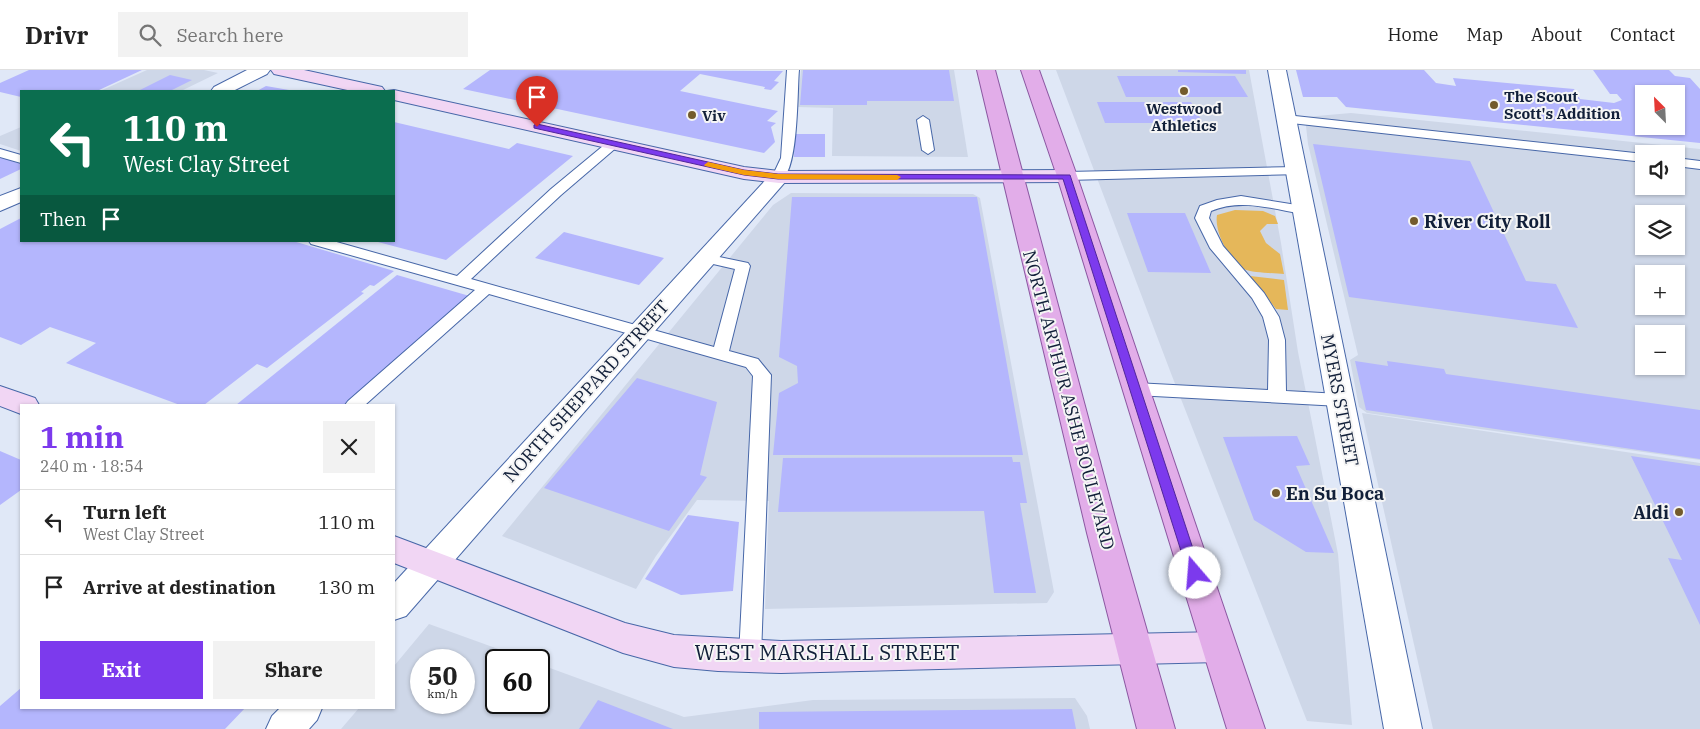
<!DOCTYPE html>
<html lang="en">
<head>
<meta charset="utf-8">
<style>
  body { margin:0; font-family:"IBM Plex Serif",serif; background:#f2f2f2; color:#222; height:100vh; display:flex; flex-direction:column; font-size:19px; white-space:nowrap }
  * { box-sizing:border-box; margin:0 }
  p { font-size:16px; color:#767676 }
  .icon { flex:none; width:28px; height:28px; fill:none; stroke:currentColor; stroke-width:2; stroke-linecap:round; stroke-linejoin:round }
  .map { position:relative; flex:1; overflow:hidden }
  .drawer { position:absolute; left:20px; top:334px; width:375px; height:305px; display:flex; flex-direction:column; background:#fff; border-radius:0px; box-shadow:0 1px 4px #0004 }
  .drawer>* { flex:none }
  .hud { position:absolute; left:20px; top:20px; width:375px; height:152px; border-radius:0px; box-shadow:0 1px 4px #0004; background:#0b6e4f; color:#fff; overflow:hidden }
  .needle { width:32px; rotate:336deg }
  .buttons { position:absolute; left:1635px; top:15px; display:grid; gap:10px }
  .buttons a { display:grid; place-items:center; width:50px; height:50px; border-radius:0px; background:#fff; box-shadow:0 1px 4px #0004; font-size:25px }
  .speed { position:absolute; left:410px; top:579px; display:flex; gap:10px; font-size:25px; font-weight:700; text-align:center }
  .speed>* { display:grid; place-content:center; width:65px; height:65px; border-radius:50%; background:#fff; box-shadow:0 1px 4px #0004; line-height:1 }
  .speed small { font-size:12px; font-weight:400 }
  .speed .limit { border:2px solid #111; border-radius:8px; background:#fff; color:#111 }
  .pin { position:absolute; display:grid; place-items:center; width:42px; height:42px; color:#fff; margin:-51px -21px; border-radius:50% 50% 50% 0; rotate:-45deg; box-shadow:0 0 5px #0007 }
  .pin .icon { rotate:45deg }
  .me { position:absolute; width:55px; margin:-28px; rotate:342deg; stroke-linejoin:round; filter:drop-shadow(0 0 4px #0008) }
  .turn { display:flex; align-items:center; gap:18px; height:105px; padding:0 20px; font-size:22px }
  .turn .icon { width:65px; height:65px; stroke-width:2.5 }
  .turn b { display:block; font-size:35px; line-height:42px }
  .then { display:flex; align-items:center; height:48px; padding:0 20px; background:#0003; gap:10px; font-size:19px }
  .round { display:grid; place-items:center; flex:none; width:52px; height:52px; border-radius:0px; background:#f2f2f2 }
  .headline { display:flex; align-items:center; justify-content:space-between; height:85px; padding:0 20px }
  h1 { font-size:30px; font-weight:700; line-height:38px; color:#7c3aed }
  .primary-button { display:flex; gap:10px; margin-top:auto; padding:10px 20px }
  .primary-button a { flex:1; height:58px; border-radius:0px; background:#7c3aed; color:#fff; font-size:20px; font-weight:700; line-height:58px; text-align:center }
  .primary-button a+a { background:#f2f2f2; color:#222 }
  ul { padding:0; list-style:none }
  li { display:flex; align-items:center; gap:15px; height:65px; padding:0 20px; border-top:1px solid #e0e0e0 }
  li div { flex:1 }
  li b { display:block; font-size:19px }
  li em { font-style:normal }
  header { display:flex; align-items:center; gap:30px; box-sizing:border-box; height:70px; padding:0 25px; background:#fff; border-bottom:1px solid #e0e0e0 }
  header strong { font-size:24px }
  nav { display:flex; gap:28px; margin-inline-start:auto; font-size:18px }
  .search { width:350px; height:45px; background:#f2f2f2; display:flex; align-items:center; gap:12px; box-sizing:border-box; padding:0 18px; border-radius:0px; color:#767676; font-size:19px }
  .map>svg:first-child { display:block }
  .built { fill:#ced7e8; fill-rule:evenodd }
  .green { fill:#e5b75a }
  .building { fill:#b4b6fd; fill-rule:evenodd }
  .lines { fill:none; stroke-linecap:round; stroke-linejoin:round }
  .lane-casing { stroke:#4767a8; stroke-width:2 }
  .street-casing { stroke:#4767a8; stroke-width:2 }
  .secondary-casing { stroke:#4767a8; stroke-width:2 }
  .primary-casing { stroke:#8c58a2; stroke-width:2 }
  .lane { fill:#fff; fill-rule:evenodd }
  .street { fill:#fff; fill-rule:evenodd }
  .secondary { fill:#f1d6f4; fill-rule:evenodd }
  .primary { fill:#e2ade9; fill-rule:evenodd }
  .route { fill:#7c3aed; stroke:#51269a }
  .slow { fill:#f59e0b }
  .poi-dot { fill:#735b2c; stroke:#f5f5f5; stroke-width:2 }
  .labels { text-anchor:middle; dominant-baseline:central; stroke-width:4; stroke-linejoin:round; paint-order:stroke }
  .far-poi-label { font-size:15px; font-weight:bold; fill:#111f39; stroke:#f5f5f5; text-anchor:start }
  .poi-label { font-size:18px; font-weight:bold; fill:#111f39; stroke:#f5f5f5; text-anchor:start }
  .street-label { font-size:18px; fill:#111f39; stroke:#f5f5f5 }
  .near-street-label { font-size:21px; fill:#111f39; stroke:#f5f5f5 }
</style>
</head>
<body>
<header>
<strong>Drivr</strong>
<div class="search"><svg class="icon" aria-label="search" viewBox="0 0 24 24"><circle cx="10" cy="10" r="6"/><path d="M15 15l6 6"/></svg>Search here</div>
<nav><a>Home</a><a>Map</a><a>About</a><a>Contact</a></nav>
</header>
<div class="map">
<svg width="1700" height="659" viewBox="0 0 1700 659">
  <rect width="100%" height="100%" fill="#e0e8f7"/>
  <!-- built -->
  <g class="built">
    <path d="M147 0H204L218 3 181 21H100Z"/>
    <path d="M801 0H954L968 87 832 86 833 38 797 37Z"/>
    <path d="M1056 0H1249L1281 173 1298 282 1338 484 1352 655 1307 651 1172 306Z"/>
    <path d="M1351 43 1700 79V390L1367 343 1359 337 1350 290 1358 285 1308 74 1305 47ZM1644 84H1676V116H1644ZM1644 144H1676V176H1644ZM1644 204H1676V236H1644ZM1644 264H1676V296H1644Z"/>
    <path d="M21 57V81L0 74V66Z"/>
    <path d="M791 123 973 124 980 128 1054 522 1047 533 765 539 769 431 697 430 656 486 636 519 502 466 773 135Z"/>
    <path d="M1362 343 1700 393V659H1433Z"/>
    <path d="M429 554 529 590H496V632H539V594L684 647 813 630 1075 628 1087 646 1090 659H341L359 638H394V596ZM421 590H464V632H421Z"/>
  </g>
  <!-- green -->
  <g class="green">
    <path d="M1235 140 1263 141 1275 146 1278 154H1267L1260 161 1266 173 1280 184 1284 204C1274 203 1252 203 1244 199 1229 191 1214 161 1217 145Z"/>
    <path d="M1250 206 1284 210 1288 240 1276 239Z"/>
  </g>
  <!-- building -->
  <g class="building">
    <path d="M29 0H142L97 21H21V27L0 22V13Z"/>
    <path d="M490 0 783 1 774 11 779 12 771 20 764 19 765 17 700 4 680 21 778 41 767 51 776 53 771 57 775 72 764 83 463 19Z"/>
    <path d="M803 0H949L954 31H867V35H800Z"/>
    <path d="M1178 0H1246V4L1178 2Z"/>
    <path d="M1296 0H1424L1436 13 1456 16 1453 8 1574 19 1580 29 1614 33 1622 30 1617 24H1610L1593 0H1669L1675 6 1690 8 1700 19V73L1346 37 1337 27H1303ZM1644 24H1676V56H1644Z"/>
    <path d="M170 5 192 10 170 21H138Z"/>
    <path d="M1117 6H1235L1248 27H1126Z"/>
    <path d="M266 16 289 20 288 21H257Z"/>
    <path d="M1097 32H1191L1203 53H1105Z"/>
    <path d="M394 52 509 79 517 73 573 86 446 190 378 172 394 171Z"/>
    <path d="M795 64H825V87H794Z"/>
    <path d="M1313 74 1470 91 1526 211 1556 214 1578 258 1349 227Z"/>
    <path d="M0 87 21 94V99L0 109Z"/>
    <path d="M792 127H977L1023 385H773L779 323 798 313 797 296 779 287Z"/>
    <path d="M1127 143H1185L1211 203 1148 202Z"/>
    <path d="M21 148V171H293L394 201 374 216 370 215 361 222 364 223 267 298 257 294 204 335H180L66 293 96 273 50 257 21 275 0 267V159Z"/>
    <path d="M564 162 664 188 639 215 535 188Z"/>
    <path d="M397 205 473 227 350 335H236Z"/>
    <path d="M1355 291 1388 296 1387 291 1444 299 1446 304 1700 340V389L1366 340Z"/>
    <path d="M637 308 717 332 700 405 707 407 669 461 544 418Z"/>
    <path d="M1297 366 1310 395 1296 396 1334 483 1306 482 1254 450 1223 367Z"/>
    <path d="M0 381 21 390V420L0 435Z"/>
    <path d="M1631 386 1700 396V555L1668 488 1682 490Z"/>
    <path d="M1012 387 1013 392H1020L1027 433H1020L1036 523H994L984 441 778 442 783 388Z"/>
    <path d="M688 445 739 452 733 521 681 525 645 509Z"/>
    <path d="M21 618V638H245L225 659H0V636Z"/>
    <path d="M598 630 673 659H579Z"/>
    <path d="M1072 639 1076 659H759V642Z"/>
  </g>
  <g class="lines">
    <!-- lane casing -->
    <g class="lane-casing">
      <g id="lane">
        <path d="M787 0H799C797 20 799 106 779 111L772 107 781 88Z"/>
        <path d="M1286 45 1644 84V92L1282 52 1280 49 1282 46Z"/>
        <path d="M923 46 929 50 934 80 928 84 922 80 917 50Z"/>
        <path d="M613 70 619 74 617 77 561 125 471 209 714 277 735 199 700 191 698 188 700 185 705 184 748 193 750 196 729 281 758 289 771 305 761 586 758 593 750 596 742 593 739 586 753 306 746 297 489 224 365 335H345L348 331 475 220 311 174 309 171H333L457 206 551 119 609 71Z"/>
        <path d="M0 79 21 85V93L0 87Z"/>
        <path d="M1676 88 1700 91V99L1676 96Z"/>
        <path d="M1296 97 1301 98 1303 101 1301 104 1067 110 1060 106 1067 102Z"/>
        <path d="M1241 126 1303 136 1310 140 1303 144C1273 139 1241 128 1211 141L1209 148 1223 176 1264 223 1279 247 1285 270 1286 321 1340 324 1346 326 1349 330 1346 334 1340 336 1135 325 1129 323 1126 319 1129 315 1135 313 1268 320 1269 270 1263 247 1252 228 1210 178 1195 148 1200 136 1217 130Z"/>
      </g>
    </g>
    <!-- street casing -->
    <g class="street-casing">
      <g id="street">
        <path d="M247 0H270L267 4 233 21H211L214 17Z"/>
        <path d="M1268 0H1286L1422 659H1384Z"/>
        <path d="M779 101 786 103 789 107 786 111 406 546 394 550V513L772 103Z"/>
        <path d="M21 118V132L0 141V126Z"/>
        <path d="M280 638H322L317 650 309 659H266L272 646Z"/>
      </g>
    </g>
    <!-- secondary casing -->
    <g class="secondary-casing">
      <g id="secondary">
        <path d="M271 0H304L382 17 385 21H352L274 4Z"/>
        <path d="M394 20 744 97 779 101 1067 100 1074 102 1077 106 1074 110 1067 112 779 113 744 109 394 30V21H387Z"/>
        <path d="M0 316 35 328 39 335H21V344L0 336Z"/>
        <path d="M394 466 625 553 674 565 781 571 1219 562 1231 566 1236 577 1231 588 1219 592 781 603 718 601 674 597 623 583 394 493Z"/>
      </g>
    </g>
    <!-- primary casing -->
    <g class="primary-casing">
      <g id="primary">
        <path d="M977 0H995L1119 463 1175 659H1137L1087 463Z"/>
        <path d="M1021 0H1039L1077 106 1265 659H1227L1057 106Z"/>
      </g>
    </g>
    <!-- lane -->
    <use href="#lane" class="lane"/>
    <!-- street -->
    <use href="#street" class="street"/>
    <!-- secondary -->
    <use href="#secondary" class="secondary"/>
    <!-- primary -->
    <use href="#primary" class="primary"/>
  </g>
  <!-- route -->
  <path class="route" d="M537 54 744 100 778 104 1070 105 1201 503 1199 507 1195 509 1190 507 1188 503 1063 109H778L744 105 534 58V55Z"/>
  <!-- slow -->
  <path class="slow" d="M708 92 744 100 778 104 897 105 901 107 897 110 778 109 744 105 705 96 704 95Z"/>
  <!-- markers -->
  <g class="poi-dot">
    <circle cx="1184" cy="21" r="5"/>
    <circle cx="1494" cy="35" r="5"/>
    <circle cx="692" cy="45" r="5"/>
    <circle cx="1414" cy="151" r="5"/>
    <circle cx="1276" cy="423" r="5"/>
    <circle cx="1679" cy="442" r="5"/>
  </g>
  <g class="labels">
    <!-- far-poi labels -->
    <g class="far-poi-label">
      <text x="1504" y="26">The Scout<tspan x="1504" dy="17">Scott's Addition</tspan></text>
      <text x="1184" y="38" text-anchor="middle">Westwood<tspan x="1184" dy="17">Athletics</tspan></text>
      <text x="702" y="45">Viv</text>
    </g>
    <!-- poi labels -->
    <g class="poi-label">
      <text x="1424" y="151">River City Roll</text>
      <text x="1286" y="423">En Su Boca</text>
      <text x="1669" y="442" text-anchor="end">Aldi</text>
    </g>
    <!-- street labels -->
    <g class="street-label">
      <text transform="translate(586 321) rotate(-48)">NORTH SHEPPARD STREET</text>
      <text transform="translate(1069 330) rotate(75)">NORTH ARTHUR ASHE BOULEVARD</text>
      <text transform="translate(1340 330) rotate(79)">MYERS STREET</text>
    </g>
    <!-- near-street labels -->
    <g class="near-street-label">
      <text x="827" y="582">WEST MARSHALL STREET</text>
    </g>
  </g>
</svg>
<div class="buttons">
<a><svg class="needle" viewBox="-14 -14 28 28"><path d="M0-13l5 13h-10z" fill="#e53935"/><path d="M0 13l5-13h-10z" fill="#767676"/></svg></a>
<a><svg class="icon" aria-label="sound" viewBox="0 0 24 24"><path d="M4 9h4l5-4v14l-5-4H4zM17 9q2 3 0 6"/></svg></a>
<a><svg class="icon" aria-label="layers" viewBox="0 0 24 24"><path d="M12 4l9 5-9 5-9-5zM3 14l9 5 9-5"/></svg></a>
<a>+</a>
<a>−</a>
</div>
<div class="speed"><div>50<small>km/h</small></div><div class="limit">60</div></div>
<div class="pin" style="left:537px;top:57px;background:#d93025"><svg class="icon" aria-label="arrive" viewBox="0 0 24 24"><path d="M6 21V4h12l-3 4 3 4H6"/></svg></div>
<svg class="me" style="left:1195px;top:503px" viewBox="-20 -20 40 40"><circle r="19" fill="#fff"/><path d="M0-13L10 11 0 6-10 11z" fill="#7c3aed"/></svg>
<div class="hud">
<div class="turn"><svg class="icon" aria-label="left" viewBox="0 0 24 24"><path d="M17 20v-9H6M10 6l-5 5 5 5"/></svg><div><b>110 m</b>West Clay Street</div></div>
<div class="then">Then<svg class="icon" aria-label="arrive" viewBox="0 0 24 24"><path d="M6 21V4h12l-3 4 3 4H6"/></svg></div>
</div>
<section class="drawer">
<div class="headline"><div><h1>1 min</h1><p>240 m · 18:54</p></div><a class="round"><svg class="icon" aria-label="close" viewBox="0 0 24 24"><path d="M6 6l12 12M18 6L6 18"/></svg></a></div>
<ul>
<li><svg class="icon" aria-label="left" viewBox="0 0 24 24"><path d="M17 20v-9H6M10 6l-5 5 5 5"/></svg><div><b>Turn left</b><p>West Clay Street</p></div><em>110 m</em></li>
<li><svg class="icon" aria-label="arrive" viewBox="0 0 24 24"><path d="M6 21V4h12l-3 4 3 4H6"/></svg><div><b>Arrive at destination</b></div><em>130 m</em></li>
</ul>
<div class="primary-button"><a>Exit</a><a>Share</a></div>
</section>
</div>
</body>
</html>
